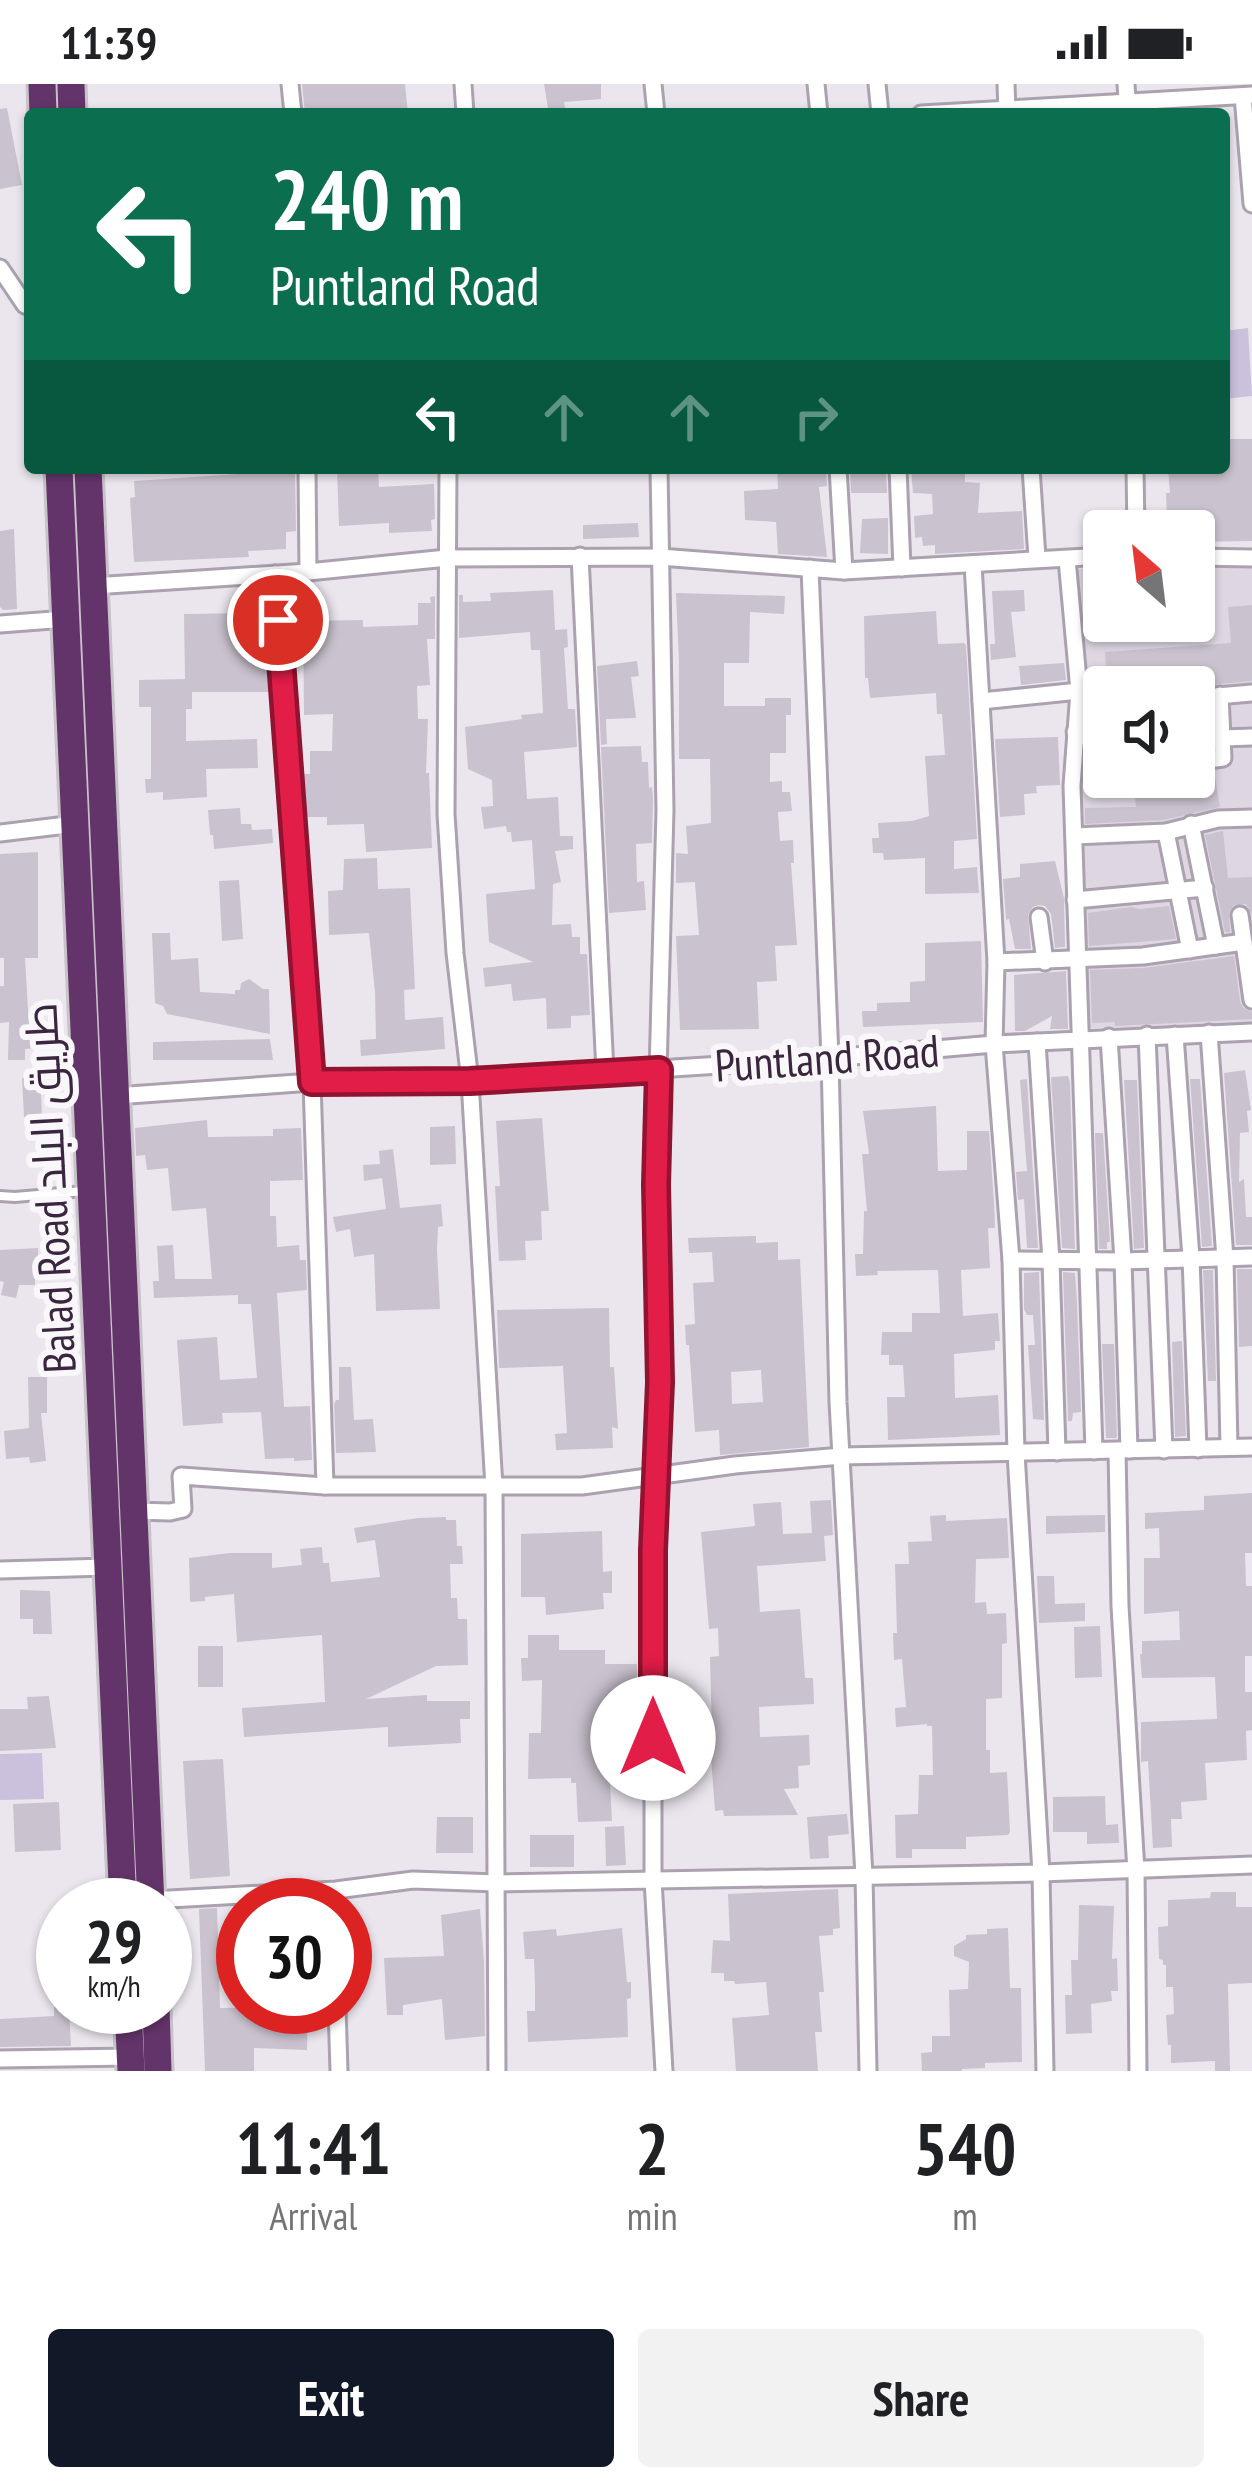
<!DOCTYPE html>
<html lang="en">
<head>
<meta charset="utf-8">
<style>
  body { margin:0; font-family:"PT Sans Narrow",Cairo,sans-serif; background:#f2f2f2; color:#202124; height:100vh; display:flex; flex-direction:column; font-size:45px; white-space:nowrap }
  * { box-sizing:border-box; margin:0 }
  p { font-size:39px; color:#757577 }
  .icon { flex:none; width:66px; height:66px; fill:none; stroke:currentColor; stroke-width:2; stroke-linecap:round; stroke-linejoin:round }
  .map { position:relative; height:1987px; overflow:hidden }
  .panel { display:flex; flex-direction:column; background:#fff; flex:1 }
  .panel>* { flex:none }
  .banner { position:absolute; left:24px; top:24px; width:1206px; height:366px; border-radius:12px; box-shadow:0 3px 9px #0004; background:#0b6e4f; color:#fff; overflow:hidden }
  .needle { width:78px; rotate:332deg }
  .tools { position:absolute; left:1083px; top:426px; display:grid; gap:24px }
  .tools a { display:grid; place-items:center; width:132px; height:132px; border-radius:12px; background:#fff; box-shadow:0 3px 9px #0004; font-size:60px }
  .speed { position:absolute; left:36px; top:1794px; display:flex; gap:24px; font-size:60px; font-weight:700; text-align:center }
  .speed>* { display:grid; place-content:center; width:156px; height:156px; border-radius:50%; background:#fff; box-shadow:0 3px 9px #0004; line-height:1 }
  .speed small { font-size:30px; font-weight:400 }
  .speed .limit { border:18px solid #d22; background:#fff; color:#111 }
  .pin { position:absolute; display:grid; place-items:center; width:102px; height:102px; color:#fff; margin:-51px; border:6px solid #fff; border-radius:50%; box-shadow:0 3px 12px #0007 }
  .me { position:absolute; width:132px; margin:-66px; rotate:0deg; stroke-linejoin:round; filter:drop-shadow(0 0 9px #0008) }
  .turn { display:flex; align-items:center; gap:42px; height:252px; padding:0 48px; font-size:54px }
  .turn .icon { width:156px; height:156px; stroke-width:2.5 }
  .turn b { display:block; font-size:84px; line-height:102px }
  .lanes { display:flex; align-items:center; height:114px; padding:0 48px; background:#0003; justify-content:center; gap:60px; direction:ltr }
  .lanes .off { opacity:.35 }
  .eta { display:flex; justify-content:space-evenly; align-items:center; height:204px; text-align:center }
  .eta b { font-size:72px; font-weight:700; line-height:84px }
  .button { display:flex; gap:24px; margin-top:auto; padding:24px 48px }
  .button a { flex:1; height:138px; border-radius:12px; background:#111827; color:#fff; font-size:48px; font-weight:700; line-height:138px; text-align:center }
  .button a+a { background:#f2f2f2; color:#202124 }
  .status { display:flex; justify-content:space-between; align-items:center; height:84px; padding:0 60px; background:#fff; direction:ltr }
  .status svg { height:33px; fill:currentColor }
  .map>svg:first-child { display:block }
  .built { fill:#ded7e2; fill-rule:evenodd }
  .green { fill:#cbc1dd }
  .building { fill:#cac2ce; fill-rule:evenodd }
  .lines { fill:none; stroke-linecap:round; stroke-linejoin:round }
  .lane-casing { stroke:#aba1af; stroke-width:14 }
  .street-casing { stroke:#aba1af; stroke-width:21 }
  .highway-casing { stroke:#c8c2c9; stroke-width:33 }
  .lane { stroke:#fff; stroke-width:8 }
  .street { stroke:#fff; stroke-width:15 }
  .highway { stroke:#633469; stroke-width:27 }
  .route-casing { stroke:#92132f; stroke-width:30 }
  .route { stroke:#e11d48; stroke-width:21 }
  .labels { text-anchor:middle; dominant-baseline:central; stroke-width:12; stroke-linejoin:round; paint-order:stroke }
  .street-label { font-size:45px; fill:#3a263f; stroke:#f9f7fa }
</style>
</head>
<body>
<div class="status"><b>11:39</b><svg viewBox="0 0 49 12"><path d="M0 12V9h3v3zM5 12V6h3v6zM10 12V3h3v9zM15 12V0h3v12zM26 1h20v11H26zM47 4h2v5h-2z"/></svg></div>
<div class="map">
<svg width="1252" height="1987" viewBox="0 0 1252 1987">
  <rect width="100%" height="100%" fill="#ebe6ee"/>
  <!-- built -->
  <path class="built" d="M1252 479V940L1089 944 1076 485 1104 484V537H1194V481ZM1104 603H1194V693H1104Z"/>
  <!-- green -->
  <g class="green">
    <path d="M1248 244 1252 312 1224 315V247Z"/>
    <path d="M42 1669 44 1715 0 1716V1670Z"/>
  </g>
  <!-- building -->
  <g class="building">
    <path d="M302 0H405L408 30H369L368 27 305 30Z"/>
    <path d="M544 0H601V15L564 18 566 30H549Z"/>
    <path d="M7 24 22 101 0 105V25Z"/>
    <path d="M1224 355H1252V457L1194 458V447H1186L1185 433 1167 434 1166 409H1170L1168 384H1224Z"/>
    <path d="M337 384H378L379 403 434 400 435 435 431 436 432 447 389 449V439L339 442Z"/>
    <path d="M777 384H826L827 402 819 403 827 473 778 470 776 438 745 436 744 407 778 405Z"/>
    <path d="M850 384H886L887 409H851Z"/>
    <path d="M911 384H965V398L980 399 978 429 1022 427 1024 465 935 470V461L923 462 922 453 915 454 914 432 933 430 932 410 913 409Z"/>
    <path d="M295 386 296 447 286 448V465L248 467 249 473 134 478 130 414 135 413 134 397Z"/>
    <path d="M888 434V470L860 469 862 435Z"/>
    <path d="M638 439 639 453 583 455V441Z"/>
    <path d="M14 445 17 525 3 526 0 523V447Z"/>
    <path d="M553 506 555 546 567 545 568 563 564 564 568 625H575L577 663 524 668 527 715 558 713 560 752H573V765L555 767 561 798 553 800 552 841 571 840 572 853H580V870H587L590 931 571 932V944L547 945 546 914 513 917 511 900 485 903 483 884 533 878 489 858 486 810 535 805 532 756 512 758 511 748H507L506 742 484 745 481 723 493 722 492 696 468 685 465 643 522 635 521 631 543 629 540 566H531L530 548 459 554V511H463V518L491 517 490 509Z"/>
    <path d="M1024 506 1025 527 1011 528 1016 573 991 576 990 560H995L992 507Z"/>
    <path d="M676 509 785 512 784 530 750 528 749 579H724V622H765V614H791V631H786V669H770V698L782 697V708H790L792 727 778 728 780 757 793 756 794 779H791L797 861 775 862 777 897 757 898 759 945 680 946 676 852 699 851 695 798 676 799V769L688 770 686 742 711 739 710 675H679V578Z"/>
    <path d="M435 512V555H427L430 601 417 602 418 635H428L426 689H429L432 764 366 768 364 740 327 741V733H305L302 690H310V667H332L333 630 304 631 303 537 363 536V543L418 541V519H431L430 513Z"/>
    <path d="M1252 521V597L1190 603H1165V597L1112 601 1107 598 1105 568 1231 559 1228 523Z"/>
    <path d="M936 527 938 560 964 559 966 561 977 755 954 757V785L977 783 979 809 925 810V774L884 776 883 769H873L872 754H879L878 739 912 737 929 732 925 672 945 671 942 630H937L936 609 870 614 868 594H865L864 532Z"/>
    <path d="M265 529 270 608H192V625H186V657L257 655 258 684 206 685 207 713 163 716V708L146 709 145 695H151V623H139V596L185 595 184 530Z"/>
    <path d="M637 577 639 592 631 593 636 634 606 635 607 660 601 661 597 582Z"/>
    <path d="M1064 579 1066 596 1021 601 1019 582Z"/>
    <path d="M1058 653 1060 701 1036 702 1037 709 1024 710 1025 731 1000 733 995 655Z"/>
    <path d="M641 662 642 678H648L649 704 652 703 653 713 652 759 636 760 637 798 644 797 646 826 609 829 601 663Z"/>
    <path d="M1214 687 1220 723 1164 736 1085 740V724L1136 723 1134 702H1138V699L1194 693V690Z"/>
    <path d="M240 724 241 740H251L252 746 272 745 273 759 214 765 213 751H210L208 726Z"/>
    <path d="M1223 747 1228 794 1252 793V830L1246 820 1234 821 1229 828 1230 848H1225L1205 751Z"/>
    <path d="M38 768V874H25L29 943 39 942V946L53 945 54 963 25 965V976H8L9 938 0 939V902H4V874H0V770Z"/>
    <path d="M377 774 378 805 410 804 415 905 404 906 405 936 443 933 445 965 361 972 360 956 376 955 375 908 369 849 329 851 328 807 343 806 344 775Z"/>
    <path d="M1055 777 1064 814 1065 863 1055 864 1051 830 1045 822 1039 821 1033 823 1028 830 1031 865H1015L1009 835 1006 836 1003 795 1020 793V780Z"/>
    <path d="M239 796 243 855 222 857 219 797Z"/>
    <path d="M1169 822 1176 855 1089 862 1088 829 1131 823 1140 825Z"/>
    <path d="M152 849H170L171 876 198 874 200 908 235 910V906H240L241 899 249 895 263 905H269L270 950 167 930 163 922 155 919Z"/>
    <path d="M981 857 983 938 863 943 862 927H877V919L910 918V898L925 897V859Z"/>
    <path d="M1234 872 1240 918 1243 924 1252 928V935L1115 942V938L1092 939 1090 886 1144 884Z"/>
    <path d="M1066 887 1068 945H1050L1052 932 1025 947H1015L1014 891Z"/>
    <path d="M270 955 273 976H153V958Z"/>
    <path d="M1245 986 1251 1026 1247 1027 1249 1048 1240 1049 1239 1098 1244 1095 1246 1133H1252V1161H1236L1224 989Z"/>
    <path d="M42 992 53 993 54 1009 41 1010 42 1033H24L22 994Z"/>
    <path d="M1068 992 1070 998 1075 1165 1062 1164 1051 993Z"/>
    <path d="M1027 995 1038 1164H1027L1024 1115 1018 1116 1016 1088 1027 1087 1020 996Z"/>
    <path d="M1190 995H1200L1212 1162 1202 1163Z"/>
    <path d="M1124 996H1137L1144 1164 1134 1165Z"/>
    <path d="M936 1022 938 1087 967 1086V1047H989L994 1119 995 1144H988L990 1184 961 1186 963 1232 998 1229 1000 1257H995V1266L954 1270 955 1314 998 1311 1000 1351 888 1356 887 1313H905L903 1281H889V1271H881L882 1248H912V1229H940L938 1186 877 1187 878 1191 856 1192 855 1170H863L864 1127H867L862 1070H869L863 1027Z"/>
    <path d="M542 1034 549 1127H541L542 1156 525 1157 526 1176 499 1177 495 1102H500L496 1037Z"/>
    <path d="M207 1036 208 1053 273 1052V1045L301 1044 303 1096 270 1097V1132H276L277 1163 299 1161 300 1176H306L307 1206 277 1209 284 1323 310 1322 312 1376 294 1377V1374L265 1375 261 1328 222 1329 223 1339 183 1342 177 1256 217 1253 220 1296 257 1294 251 1220H238V1211L154 1214 153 1197H159L157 1162 173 1161 175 1195H212L206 1124 172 1127 168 1084 147 1086 145 1071 136 1072 135 1044Z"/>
    <path d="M455 1042 456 1080 430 1081V1043Z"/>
    <path d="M1095 1049H1103L1110 1158H1107V1165H1099Z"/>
    <path d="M393 1065 400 1124 441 1120 443 1142 438 1143 437 1166 440 1225 376 1227 374 1170 354 1173 350 1145 336 1148 333 1133 386 1125 382 1094 364 1097 363 1081 380 1080 379 1067Z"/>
    <path d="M756 1152V1159L778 1158V1176L800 1175 809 1363 720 1371 719 1346 695 1348 689 1261H686L685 1241 695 1240 693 1199 714 1198 712 1168 689 1169 688 1154ZM761 1286 763 1318 732 1320 731 1288Z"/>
    <path d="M38 1164 39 1185H35V1201H19L16 1214 1 1211 4 1198 0 1197V1166Z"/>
    <path d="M1237 1185H1252V1262L1239 1263Z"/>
    <path d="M1203 1186H1213L1216 1297H1208Z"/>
    <path d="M1039 1188 1044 1336 1033 1335 1028 1261H1035L1033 1231H1027L1024 1225V1189Z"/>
    <path d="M1063 1188 1075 1189 1077 1218 1081 1328 1073 1329 1072 1337H1068Z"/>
    <path d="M609 1224 610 1283H614L618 1345 612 1343 613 1364 556 1366 555 1350 567 1349 563 1282 499 1284 497 1226Z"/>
    <path d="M1182 1257 1186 1352 1175 1353 1172 1258Z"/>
    <path d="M1102 1260H1114L1117 1354H1106Z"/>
    <path d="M339 1283H351L354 1336 373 1335 376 1368 336 1369 334 1320 336 1316H339Z"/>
    <path d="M28 1293H47V1329H41L46 1377 30 1379 29 1373 6 1375 4 1347 29 1344Z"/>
    <path d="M1252 1409V1469H1245L1246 1502H1252V1572H1245V1608H1252V1646L1246 1647 1247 1676 1205 1679 1207 1716 1181 1718 1182 1735H1171L1172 1763 1153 1764 1148 1677 1141 1678V1638L1217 1635 1215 1593 1142 1594 1140 1570H1142V1557L1180 1556 1179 1527 1144 1530V1474H1160L1159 1444 1145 1445V1429L1204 1426V1412Z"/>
    <path d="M831 1416 833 1451 824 1452 826 1477 757 1482 760 1528 800 1525 805 1594H813L814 1620 759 1623 760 1653 809 1651 810 1681 798 1682 799 1704 784 1705 798 1731 724 1732 723 1726 715 1727 711 1673H704L703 1653 712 1652 710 1573 719 1572 718 1544 709 1545 701 1448 755 1442 753 1420 781 1418 783 1450 812 1449 810 1417Z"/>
    <path d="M946 1431V1437L1007 1434 1009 1474 976 1475 975 1519 986 1518 987 1530 1006 1529 1007 1559 1002 1560V1614L986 1615V1666H990V1689L1007 1688 1010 1748 1008 1751 966 1753V1765H912V1774H896L895 1731 918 1730 919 1691H933L932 1642H927V1640L896 1643 895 1624 906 1623 902 1575 894 1576 893 1549H897L895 1480H909L908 1458 932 1457 930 1432Z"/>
    <path d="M1105 1431V1448L1046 1450V1432Z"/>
    <path d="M446 1433V1436H456L457 1462H462L463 1480H450L451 1514H457L458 1535H467L468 1581 436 1582 366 1615 427 1611V1617H470V1635H460L461 1659 388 1663V1643L244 1653 242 1624 325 1618 322 1551 237 1558 234 1510 205 1513V1517L190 1518 189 1474 230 1469H272V1484L302 1481 300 1465 322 1463 323 1479H329L331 1498 380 1493 375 1456 357 1459 354 1444 418 1434Z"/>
    <path d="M602 1447 603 1488 612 1487V1509H603L604 1525 546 1531 545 1513H521V1450Z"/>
    <path d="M1037 1492H1054L1055 1520 1085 1519V1537L1039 1539Z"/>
    <path d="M20 1506 50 1507 52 1550H33V1535H20Z"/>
    <path d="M1100 1542 1102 1593 1075 1594 1074 1543Z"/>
    <path d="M528 1551H559V1566H605V1580H637V1626H641V1698H610L612 1737 578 1738 576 1699H571V1694L528 1695 529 1649H541L542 1596 522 1597 521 1574H528Z"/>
    <rect x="198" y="1562" width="25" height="41"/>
    <path d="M49 1612 56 1664 0 1667V1625H28L27 1613Z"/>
    <path d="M223 1675 230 1792 190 1795 183 1677Z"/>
    <path d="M1105 1712 1106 1741 1118 1740 1119 1759 1087 1760V1748H1053V1713Z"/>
    <path d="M59 1718 61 1766 15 1768 13 1720Z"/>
    <path d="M847 1730 849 1750 828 1752 829 1774 810 1775 807 1733Z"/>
    <path d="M437 1733H473V1769H436Z"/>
    <path d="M624 1742 626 1781 606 1782 605 1743Z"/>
    <rect x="530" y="1751" width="44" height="32"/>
    <path d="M838 1805 840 1844 833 1845V1851L819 1852 824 1908H819L822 1948H815L818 1987H736L732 1934 769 1931 766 1898 735 1900 734 1897H724V1889H711L713 1856 730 1857 728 1810Z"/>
    <path d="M1211 1808H1236V1823H1252V1899L1228 1900 1230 1987H1215V1977L1171 1979V1961H1168L1166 1931 1174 1930 1173 1903H1166V1881H1163V1876L1159 1875 1158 1843 1168 1842V1816L1210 1814Z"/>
    <path d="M1079 1821 1114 1822 1112 1875 1117 1874 1118 1907H1111L1112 1917 1091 1920 1092 1949 1066 1950 1065 1911H1072L1071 1876H1078Z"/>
    <path d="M217 1824 220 1924 308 1923 307 1966 254 1964V1987H205L199 1825Z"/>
    <path d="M480 1825 484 1878 485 1952 445 1956 442 1915 403 1921V1931H387L384 1874 444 1872 441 1831Z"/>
    <path d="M622 1844 627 1898H631V1914L627 1915 628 1953 528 1958 527 1927H535V1903L534 1875H525L523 1848 556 1845 557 1852Z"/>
    <path d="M1008 1844 1010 1904H1021L1022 1978 985 1979V1984L962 1985V1987H922L921 1969 932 1968V1952H950L949 1906 968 1905 969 1878 954 1872V1862L966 1855V1851L987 1850V1845Z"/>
    <path d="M54 1923H69L71 1962 0 1963V1935L54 1932Z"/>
  </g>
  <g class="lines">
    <!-- lane casing -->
    <g class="lane-casing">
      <path id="lane" d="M0 1112 15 1113 84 1107"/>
    </g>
    <!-- street casing -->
    <g class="street-casing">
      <g id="street">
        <path d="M290 0 293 30"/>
        <path d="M463 0 465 30"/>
        <path d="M653 0 656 30"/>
        <path d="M816 0 819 30"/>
        <path d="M877 0 880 30"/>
        <path d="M1006 0 1007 30"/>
        <path d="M1126 0 1128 30"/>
        <path d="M1243 12 1252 120"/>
        <path d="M921 30 1252 11"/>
        <path d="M0 184 25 221 30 223"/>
        <path d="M307 384 308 488"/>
        <path d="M448 384 446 730 455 869 470 997 494 1403 497 1987"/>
        <path d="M659 384 665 726 655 1101 660 1298 658 1391 653 1466V1796L664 1987"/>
        <path d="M838 384 844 487"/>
        <path d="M898 384 902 484"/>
        <path d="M1031 384 1037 474"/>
        <path d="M1135 384 1136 447"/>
        <path d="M580 472 605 988"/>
        <path d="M1194 473 1252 474"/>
        <path d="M1067 475 1079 607 1072 702 1094 1367"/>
        <path d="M973 480 996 878 994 960 1011 1176 1016 1369 1041 1789 1045 1987"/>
        <path d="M810 484 830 974 838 1318 864 1792 868 1987"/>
        <path d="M275 490 312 998 325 1402"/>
        <path d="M93 502 308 488 447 474 660 473 844 487 1104 472"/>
        <path d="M0 540 66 535"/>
        <path d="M1220 611 1222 654"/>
        <path d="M1194 614 1252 609"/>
        <path d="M981 617 1079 607 1104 610"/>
        <path d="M1075 648 1104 663"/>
        <path d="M1194 678 1223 674 1222 654 1252 653"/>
        <path d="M1191 740 1216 862"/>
        <path d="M1166 748 1190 866"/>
        <path d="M0 749 75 740"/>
        <path d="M1074 752 1166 748 1218 735 1252 734"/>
        <path d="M1075 816 1205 804"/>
        <path d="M1240 831 1252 916"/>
        <path d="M1039 833 1045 878"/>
        <path d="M996 878 1143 872 1244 858"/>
        <path d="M1209 949 1225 1175 1229 1363"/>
        <path d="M1147 951 1164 1366"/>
        <path d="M1175 951 1191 1174 1198 1365"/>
        <path d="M1109 953 1123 1177 1129 1366"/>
        <path d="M1037 958 1051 1177 1057 1368"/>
        <path d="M115 1012 312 998 470 997 830 974 994 960 1252 948"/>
        <path d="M1011 1176 1123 1177 1252 1173"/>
        <path d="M1117 1367 1120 1522 1136 1787 1138 1987"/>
        <path d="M134 1427 170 1428 183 1425 181 1392 325 1402H582L735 1381 842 1372 1252 1363"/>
        <path d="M0 1486 108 1483"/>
        <path d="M151 1816 336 1806 413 1796 497 1799 1041 1789 1252 1781"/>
        <path d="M337 1923 339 1987"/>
        <path d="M0 1975 130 1973"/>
      </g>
    </g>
    <!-- highway casing -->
    <g class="highway-casing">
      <g id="highway">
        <path d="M42 0 43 30"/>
        <path d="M71 0 72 30"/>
        <path d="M59 384 123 1821"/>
        <path d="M88 384 151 1821"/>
        <path d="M128 1923 131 1987"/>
        <path d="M156 1923 158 1987"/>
      </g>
    </g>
    <!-- lane -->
    <use href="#lane" class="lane"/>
    <!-- street -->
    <use href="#street" class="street"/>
    <!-- highway -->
    <use href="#highway" class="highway"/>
  </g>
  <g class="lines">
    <!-- route casing -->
    <g class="route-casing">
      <path id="route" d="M278 536 312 998 470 997 659 986 656 1101 660 1298 653 1466V1654"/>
    </g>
    <!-- route -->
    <use href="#route" class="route"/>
  </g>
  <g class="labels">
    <!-- street labels -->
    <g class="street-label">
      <text transform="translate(827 973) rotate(-4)">Puntland Road</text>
      <text transform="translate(49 1104) rotate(-93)">Balad Road طريق البلد</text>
    </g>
  </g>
</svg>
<div class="tools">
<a><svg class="needle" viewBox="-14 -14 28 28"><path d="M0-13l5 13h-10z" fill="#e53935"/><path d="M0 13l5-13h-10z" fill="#757577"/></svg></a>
<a><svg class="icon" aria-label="sound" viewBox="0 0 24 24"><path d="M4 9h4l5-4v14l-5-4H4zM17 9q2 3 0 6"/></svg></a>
</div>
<div class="speed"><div>29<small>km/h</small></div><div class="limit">30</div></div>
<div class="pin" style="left:278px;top:536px;background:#d93025"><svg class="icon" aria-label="arrive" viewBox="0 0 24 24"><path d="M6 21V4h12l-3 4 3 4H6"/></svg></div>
<svg class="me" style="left:653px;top:1654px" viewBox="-20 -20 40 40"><circle r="19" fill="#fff"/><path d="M0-13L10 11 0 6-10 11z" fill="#e11d48"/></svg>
<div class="banner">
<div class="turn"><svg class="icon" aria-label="left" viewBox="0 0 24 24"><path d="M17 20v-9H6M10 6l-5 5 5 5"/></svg><div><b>240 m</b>Puntland Road</div></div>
<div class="lanes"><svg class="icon" aria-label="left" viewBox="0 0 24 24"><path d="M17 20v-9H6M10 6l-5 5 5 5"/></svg><svg class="icon off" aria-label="ahead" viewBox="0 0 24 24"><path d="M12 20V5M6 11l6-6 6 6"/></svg><svg class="icon off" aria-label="ahead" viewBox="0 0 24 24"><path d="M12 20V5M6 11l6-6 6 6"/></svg><svg class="icon off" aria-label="right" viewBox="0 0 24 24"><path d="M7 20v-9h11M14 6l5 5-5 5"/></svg></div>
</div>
</div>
<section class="panel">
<div class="eta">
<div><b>11:41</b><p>Arrival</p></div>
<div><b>2</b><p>min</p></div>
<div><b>540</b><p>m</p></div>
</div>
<div class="button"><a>Exit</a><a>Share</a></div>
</section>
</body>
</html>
